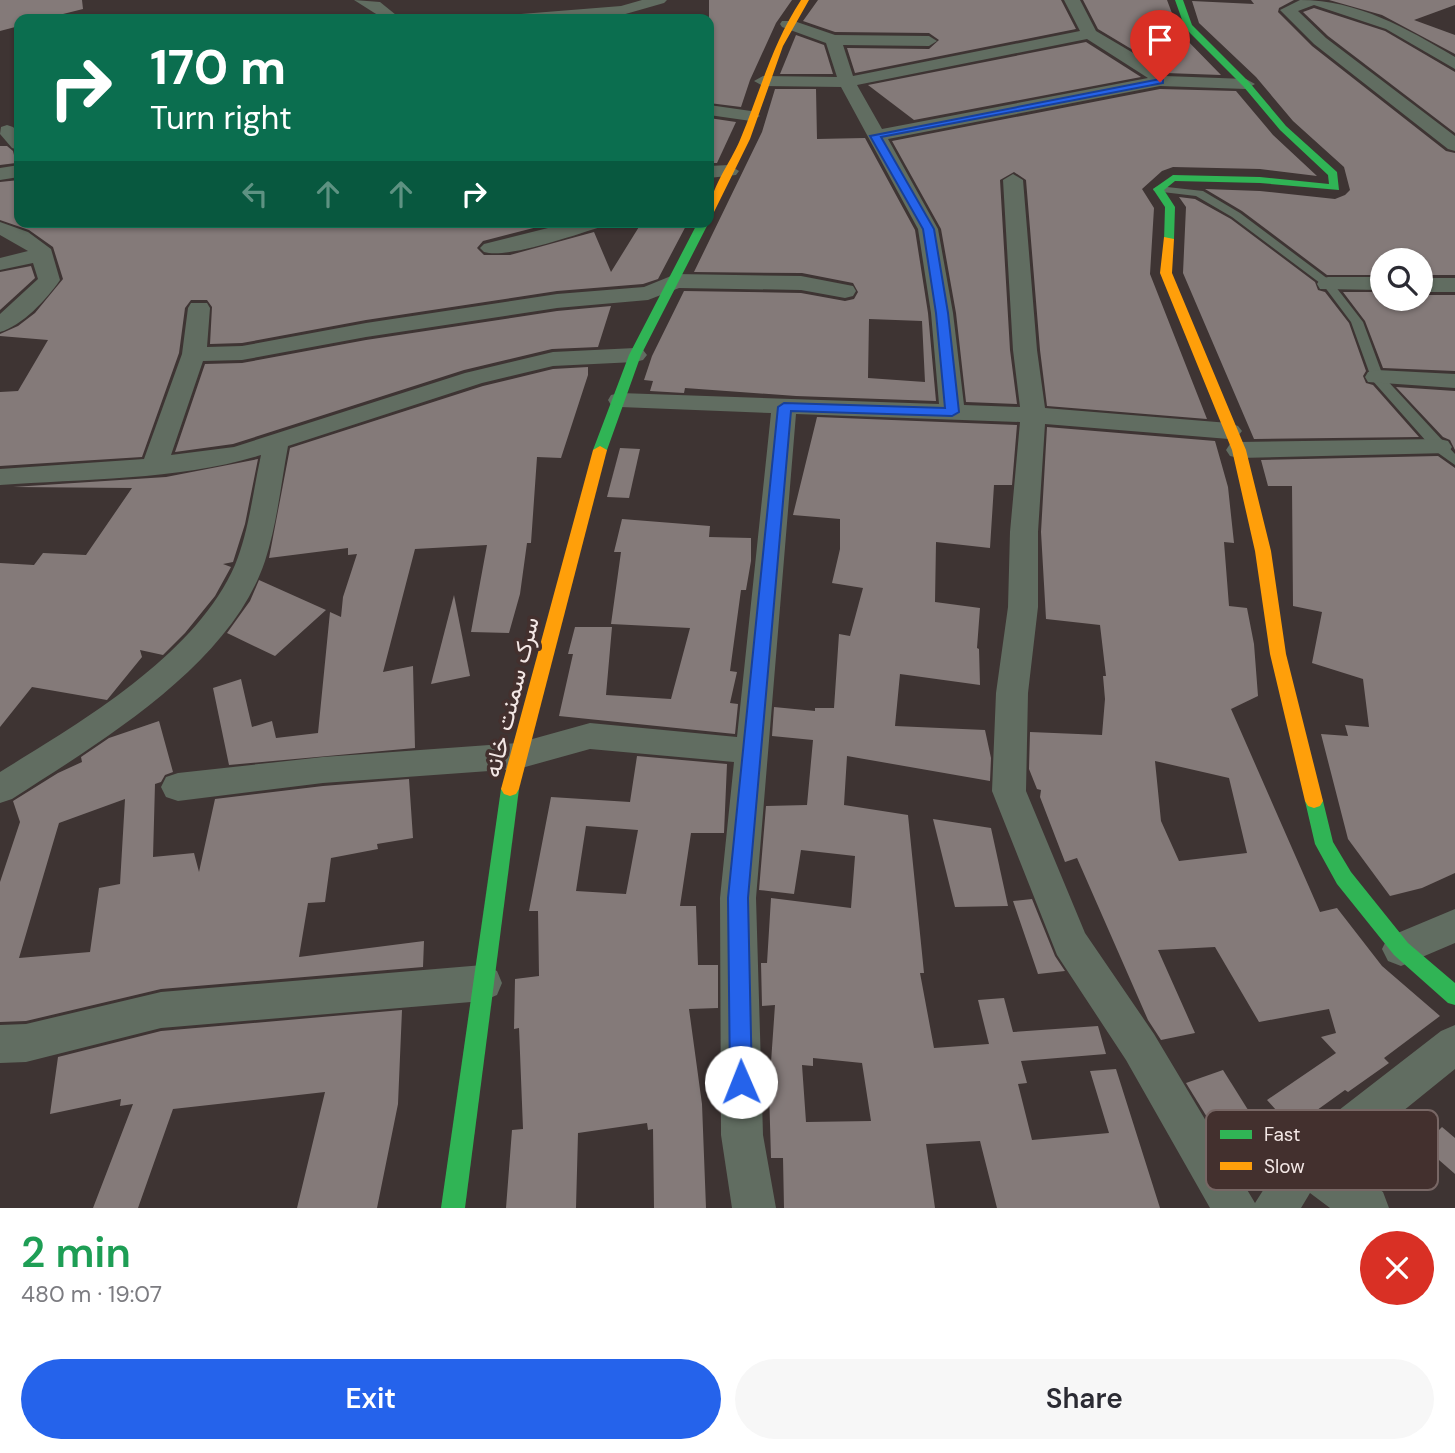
<!DOCTYPE html>
<html lang="en">
<head>
<meta charset="utf-8">
<style>
  body { margin:0; font-family:"DM Sans",Vazirmatn,sans-serif; background:#f7f7f7; color:#2b2b33; height:100vh; display:flex; flex-direction:column; font-size:26px; white-space:nowrap }
  * { box-sizing:border-box; margin:0 }
  p { font-size:23px; color:#7c7c81 }
  .icon { flex:none; width:38px; height:38px; fill:none; stroke:currentColor; stroke-width:2; stroke-linecap:round; stroke-linejoin:round }
  .map { position:relative; height:1208px; overflow:hidden }
  .panel { display:flex; flex-direction:column; background:#fff; flex:1 }
  .panel>* { flex:none }
  .banner { position:absolute; left:14px; top:14px; width:700px; height:214px; border-radius:14px; box-shadow:0 2px 5px #0004; background:#0b6e4f; color:#fff; overflow:hidden }
  .tools { position:absolute; left:1370px; top:248px; display:grid; gap:14px }
  .tools a { display:grid; place-items:center; width:63px; height:63px; border-radius:50%; background:#fff; box-shadow:0 2px 5px #0004; font-size:35px }
  .pin { position:absolute; display:grid; place-items:center; width:60px; height:60px; color:#fff; margin:-72px -30px; border-radius:50% 50% 50% 0; rotate:-45deg; box-shadow:0 0 7px #0007 }
  .pin .icon { rotate:45deg }
  .me { position:absolute; width:77px; margin:-38px; rotate:359deg; stroke-linejoin:round; filter:drop-shadow(0 0 5px #0008) }
  .turn { display:flex; align-items:center; gap:24px; height:147px; padding:0 21px; font-size:32px }
  .turn .icon { width:91px; height:91px; stroke-width:2.5 }
  .turn b { display:block; font-size:49px; line-height:60px }
  .lanes { display:flex; align-items:center; height:66px; padding:0 21px; background:#0003; justify-content:center; gap:35px; direction:ltr }
  .lanes .off { opacity:.35 }
  .round { display:grid; place-items:center; flex:none; width:74px; height:74px; border-radius:37px; background:#f7f7f7 }
  .headline { display:flex; align-items:center; justify-content:space-between; height:119px; padding:0 21px }
  h1 { font-size:42px; font-weight:600; line-height:52px; color:#1e9e55 }
  .button { display:flex; gap:14px; margin-top:auto; padding:14px 21px }
  .button a { flex:1; height:80px; border-radius:42px; background:#2563eb; color:#fff; font-size:28px; font-weight:600; line-height:80px; text-align:center }
  .button a+a { background:#f7f7f7; color:#2b2b33 }
  .map>svg:first-child { display:block }
  .building { fill:#847a79; fill-rule:evenodd }
  .lines { fill:none; stroke-linecap:round; stroke-linejoin:round }
  .lane { fill:#616d61; fill-rule:evenodd }
  .street { fill:#616d61; fill-rule:evenodd }
  .fast { fill:#30b455; fill-rule:evenodd }
  .slow { fill:#ff9f0a; fill-rule:evenodd }
  .route { fill:#2563eb; stroke:#184099; stroke-width:2 }
  .labels { text-anchor:middle; dominant-baseline:central; stroke-width:7; stroke-linejoin:round; paint-order:stroke }
  .street-label { font-size:24px; fill:#f3e7e5; stroke:#43302e }
  .key { fill:#43302e; stroke:#786765; stroke-width:2 }
  .key-label { font-size:19px; fill:#f3e7e5 }
</style>
</head>
<body>
<div class="map">
<svg width="1455" height="1208" viewBox="0 0 1455 1208">
  <rect width="100%" height="100%" fill="#3e3433"/>
  <!-- building -->
  <g class="building">
    <path d="M0 0H82L83 9 43 19H19V26L0 31Z"/>
    <path d="M709 0H792L776 23 750 80 741 107 709 103Z"/>
    <path d="M818 0H1061L1076 29 855 73 847 48 929 49 939 40 929 33 835 32 803 21Z"/>
    <path d="M1083 0H1167L1179 32 1221 75 1166 73 1158 65 1098 29Z"/>
    <path d="M1251 0H1294L1279 8 1278 12 1312 46 1446 151 1455 153V275H1421V261H1382V275H1327L1242 211 1205 189 1260 191 1335 199 1345 195 1350 190 1344 167 1293 121 1256 77 1199 23 1192 1 1254 4Z"/>
    <path d="M1329 0H1455V5L1414 20 1455 35V54L1382 15Z"/>
    <path d="M1314 8 1385 31 1455 72V133L1328 36 1303 12Z"/>
    <path d="M796 35 824 45 833 74H780Z"/>
    <path d="M1086 42 1141 77 914 120 868 85Z"/>
    <path d="M775 89H816L817 139 865 138 915 230 928 313 936 401 796 396 685 388 684 393 650 391 653 381 644 380 652 356 684 291 801 293 845 301 854 299 858 292 853 283 802 273 694 272 762 132ZM869 319 922 321 925 382 868 378Z"/>
    <path d="M1160 89 1236 91 1273 135 1317 176 1260 169 1173 167 1162 171 1142 189 1154 208 1150 274 1207 419 1047 406 1040 350 1026 180 1014 172 1000 180 1010 350 1017 404 966 402 956 313 941 229 892 141Z"/>
    <path d="M709 118 736 122 717 163H709Z"/>
    <path d="M0 146H7L13 151 16 163 0 165Z"/>
    <path d="M19 180V222H557L483 241 477 248 484 255H510L594 232 611 272 642 222H688L658 279 643 284 557 291 366 320 242 343 210 344 212 307 207 300H191L185 308 179 353 142 457 0 466V392L18 391 48 340 0 336V334L18 326 35 313 63 279 53 247 29 230 0 220V182Z"/>
    <path d="M1179 197 1195 199 1231 219 1315 282 1318 290 1325 292 1349 323 1366 371 1363 376 1366 383 1373 385 1419 437 1254 439 1183 273 1186 207Z"/>
    <path d="M31 266 35 278 0 310V272Z"/>
    <path d="M1343 292H1382V299H1421V295H1455V371L1383 368 1365 321Z"/>
    <path d="M611 306 598 347 552 349 464 370 233 444 175 452 205 364 242 363 366 340 557 311Z"/>
    <path d="M588 367V375L561 458 537 457 531 543H527L520 594 509 633 471 632 487 545 415 549 383 672 413 666 415 748 229 765 213 688 241 679 252 727 272 721 276 738 318 733 330 612 341 617 343 597 357 554 348 555V548L269 558 290 448 483 386 553 369Z"/>
    <path d="M1396 387 1455 391V450L1450 440 1443 437Z"/>
    <path d="M817 417 1017 425 1012 485H994L990 548 936 542 935 602 980 608 977 648 979 649 980 685 900 674 895 726 985 730 991 758 990 781 847 756 844 805 908 815 924 973H920L934 1048 989 1044 978 1000 1004 998 1013 1032 1098 1026 1106 1054 1021 1061 1027 1083 1018 1084 1032 1140 1109 1133 1090 1071 1116 1069 1160 1208H997L980 1141 926 1144 935 1208H784L783 1158H771L769 1091 775 1005 762 1006 761 963H767L771 898 851 908 855 856 801 850 794 894 759 890 766 806 807 805 813 740 772 736 774 707 815 711V708H834L839 634 850 636 863 588 832 583 840 549V519L793 515ZM813 1058 862 1063 871 1121 806 1122 802 1065 813 1066Z"/>
    <path d="M1047 427 1215 441 1228 487 1234 543 1224 542 1229 606 1247 608 1254 644 1258 696 1231 709 1320 912 1337 908 1382 966 1440 1016 1384 1058 1389 1063 1348 1092 1345 1090 1292 1128 1267 1100 1336 1053 1321 1037 1336 1033 1329 1009 1259 1022 1215 947 1158 950 1195 1033 1161 1040 1148 1020 1077 858 1065 862 1040 797 1041 790 1037 789 1029 769 1030 732 1102 735 1105 699 1103 676H1106L1100 625 1046 619 1041 532ZM1155 761 1229 778 1247 853 1179 861 1161 821Z"/>
    <path d="M620 448 640 449 629 498 607 497Z"/>
    <path d="M1438 456 1455 468V873L1422 888 1390 896 1348 839 1321 734 1348 736 1345 725 1369 727 1363 679 1312 663 1322 612 1293 606 1292 486H1268L1261 460Z"/>
    <path d="M258 459 245 524 233 562 223 564 231 567 215 596 185 633 163 655 140 650 142 657 107 700 32 687 0 727V563L34 565 43 553 86 555 132 488 13 487 166 477Z"/>
    <path d="M622 519 710 526 709 537 751 538V561L746 590H741L730 671 737 672 730 703 738 704 735 734 559 716 573 654H568L575 627H612L606 695 671 699 690 628 611 624 621 552H614Z"/>
    <path d="M259 580 326 610 275 656 227 633 250 601Z"/>
    <path d="M454 595 470 676 431 684Z"/>
    <path d="M159 721 173 772 165 775 161 782 155 784 153 857 194 853 199 872 215 799 323 786 409 779 413 838 377 844 378 849 331 858 325 902 308 903 299 957 424 941 423 967 161 989 26 1021 0 1022V882L20 822 13 801 58 773 82 762 81 757 109 738ZM125 799 120 884 99 888 90 952 19 958 59 823Z"/>
    <path d="M637 756 727 764 724 833H691L680 906H696L698 965H718V1008L689 1009 702 1104 706 1208H654L653 1129 648 1130 647 1123 578 1133 576 1208H506L512 1130 523 1129 519 1028 514 1029 515 979 539 976 538 911H529L551 797 630 802ZM586 826 638 830 626 894 576 891Z"/>
    <path d="M933 819 991 828 1008 906 955 907Z"/>
    <path d="M1032 899 1055 956 1065 971 1038 974 1013 901Z"/>
    <path d="M402 1010 398 1104 377 1208H297L325 1092 173 1109 138 1208H93L133 1104 120 1106 121 1099 50 1114 58 1057 161 1031Z"/>
    <path d="M1223 1070 1255 1121 1218 1135 1186 1083Z"/>
    <path d="M1442 1127 1455 1138V1174L1423 1146Z"/>
  </g>
  <g class="lines">
    <!-- lane -->
    <path class="lane" d="M1158 186 1203 191 1240 213 1332 282 1363 322 1383 376 1455 454V465L1434 450 1372 380 1351 322 1324 286 1232 217 1196 196 1154 191 1153 189Z"/>
    <!-- street -->
    <g class="street">
      <path d="M354 0 380 2 401 19H384Z"/>
      <path d="M642 0H667L664 3 608 19H513L521 14 621 6Z"/>
      <path d="M1064 0H1080L1096 31 1157 67 1165 76 1246 79 1255 84 1246 89 1160 86 888 139 938 229 953 313 964 405 1020 407 1013 350 1003 180 1013 174 1023 180 1037 350 1045 408 1229 423 1238 426 1242 431 1238 436 1229 439 1045 424 1038 532V607L1028 693 1026 791 1085 933 1154 1034 1255 1203 1290 1148 1441 1031 1455 1025V1069L1340 1162 1383 1192 1389 1208H1330L1310 1193 1301 1208H1210L1126 1060 1057 955 992 791 996 693 1008 607 1010 532 1020 422 796 414 756 898 763 1135 776 1208H732L721 1135 720 898 734 762 590 749 518 769 323 783 178 801 166 797 161 787 166 777 178 773 323 757 518 743 590 723 737 737 771 413 620 407 611 405 608 400 611 395 620 393 939 404 931 313 918 229 841 87 763 86 754 81 763 76 837 77 826 43 782 27 780 24 782 21H794L835 35 929 36 937 41 929 46 843 45 853 76 1080 31ZM1087 39 1148 78 882 129 857 85Z"/>
      <path d="M1300 0C1358 0 1406 28 1455 57V69L1386 29 1314 5 1298 11 1326 38 1455 136V151L1448 149 1314 44 1280 10Z"/>
      <path d="M709 105 751 111 760 116 751 121 709 115Z"/>
      <path d="M7 125 13 127 19 133V150L12 148 0 134 1 127Z"/>
      <path d="M19 165V177L0 180V168Z"/>
      <path d="M729 165 739 171 736 175 709 178V166Z"/>
      <path d="M0 222 28 232 51 249 60 280C47 299 22 326 0 332V314L38 279 33 263 0 270V258L28 251 0 235Z"/>
      <path d="M572 222H607L604 226C577 234 509 259 484 252L480 248 484 244Z"/>
      <path d="M676 274 801 276 853 286 856 291 853 296 845 298 801 290 679 288 648 300 557 308 366 337 242 360 203 361 171 455 234 447 465 373 553 352 635 348 643 350 647 355 643 360 635 362 553 366 482 383 288 446C281 484 277 524 265 561 230 666 100 742 12 799L0 803V772C81 722 196 655 235 565 249 531 253 491 261 455 183 480 82 479 0 485V469L144 459 182 354 188 308 191 303H207L210 308 207 347 242 346 366 323 557 294 644 287Z"/>
      <path d="M1328 277H1382V290L1320 289 1317 284 1320 279Z"/>
      <rect x="1421" y="278" width="34" height="14"/>
      <path d="M1377 370 1455 374V388L1368 382 1365 377 1368 372Z"/>
      <path d="M1439 439 1448 441 1452 447 1448 453 1239 458 1230 456 1226 450 1230 444 1239 442Z"/>
      <path d="M1455 909V943L1401 966 1388 961 1382 949 1388 937Z"/>
      <path d="M483 965 497 971 502 983 497 995 483 1001 161 1028 26 1062 0 1063V1025L26 1024 161 992Z"/>
    </g>
    <!-- fast -->
    <g class="fast">
      <path d="M1175 0H1183L1192 25 1249 82 1286 126 1337 172 1339 190 1260 183 1175 181 1164 190 1175 207 1174 239 1164 241 1165 207 1153 189 1173 175 1260 177 1329 184 1328 175 1280 130 1243 86 1185 28Z"/>
      <path d="M709 221V222L641 355 607 450 600 454 595 453 593 450 629 355 698 222Z"/>
      <path d="M510 782 516 784 519 789 465 1208H441L501 789 504 784Z"/>
      <path d="M1314 794 1320 796 1323 801 1333 842 1351 872 1408 943 1455 983V1005L1448 1003 1394 955 1337 884 1315 844 1305 801 1308 796Z"/>
    </g>
    <!-- slow -->
    <g class="slow">
      <path d="M801 0H809L783 46 750 139 714 212 709 215C709 189 730 164 740 140 760 92 772 44 801 0Z"/>
      <path d="M1164 237 1174 239 1172 273 1246 450 1271 551 1286 654 1323 801 1320 806 1314 808 1308 806 1305 801 1270 654 1255 551 1232 450 1160 273Z"/>
      <path d="M600 446 607 450 519 789 516 794 510 796 504 794 501 789 593 450Z"/>
    </g>
  </g>
  <!-- route -->
  <path class="route" d="M1160 79 1163 80V83L881 137 934 229 948 313 959 412 952 416 791 411 748 898 752 1082 749 1090 741 1093 733 1090 730 1082 728 898 778 407 784 403 945 408 936 313 923 229 870 136Z"/>
  <g class="labels">
    <!-- street labels -->
    <g class="street-label">
      <text transform="translate(511 697) rotate(-76)">سرک سمنت خانه</text>
    </g>
  </g>
  <!-- legend -->
  <rect x="1206" y="1110" width="232" height="80" rx="10" class="key"/>
  <rect x="1220" y="1130" width="32" height="9" fill="#30b455"/>
  <rect x="1220" y="1162" width="32" height="8" fill="#ff9f0a"/>
  <g class="key-label">
    <text x="1264" y="1141">Fast</text>
    <text x="1264" y="1173">Slow</text>
  </g>
</svg>
<div class="tools">
<a><svg class="icon" aria-label="search" viewBox="0 0 24 24"><circle cx="10" cy="10" r="6"/><path d="M15 15l6 6"/></svg></a>
</div>
<div class="pin" style="left:1160px;top:82px;background:#d93025"><svg class="icon" aria-label="arrive" viewBox="0 0 24 24"><path d="M6 21V4h12l-3 4 3 4H6"/></svg></div>
<svg class="me" style="left:741px;top:1082px" viewBox="-20 -20 40 40"><circle r="19" fill="#fff"/><path d="M0-13L10 11 0 6-10 11z" fill="#2563eb"/></svg>
<div class="banner">
<div class="turn"><svg class="icon" aria-label="right" viewBox="0 0 24 24"><path d="M7 20v-9h11M14 6l5 5-5 5"/></svg><div><b>170 m</b>Turn right</div></div>
<div class="lanes"><svg class="icon off" aria-label="left" viewBox="0 0 24 24"><path d="M17 20v-9H6M10 6l-5 5 5 5"/></svg><svg class="icon off" aria-label="ahead" viewBox="0 0 24 24"><path d="M12 20V5M6 11l6-6 6 6"/></svg><svg class="icon off" aria-label="ahead" viewBox="0 0 24 24"><path d="M12 20V5M6 11l6-6 6 6"/></svg><svg class="icon" aria-label="right" viewBox="0 0 24 24"><path d="M7 20v-9h11M14 6l5 5-5 5"/></svg></div>
</div>
</div>
<section class="panel">
<div class="headline"><div><h1>2 min</h1><p>480 m · 19:07</p></div><a class="round" style="background:#d93025;color:#fff"><svg class="icon" aria-label="close" viewBox="0 0 24 24"><path d="M6 6l12 12M18 6L6 18"/></svg></a></div>
<div class="button"><a>Exit</a><a>Share</a></div>
</section>
</body>
</html>
